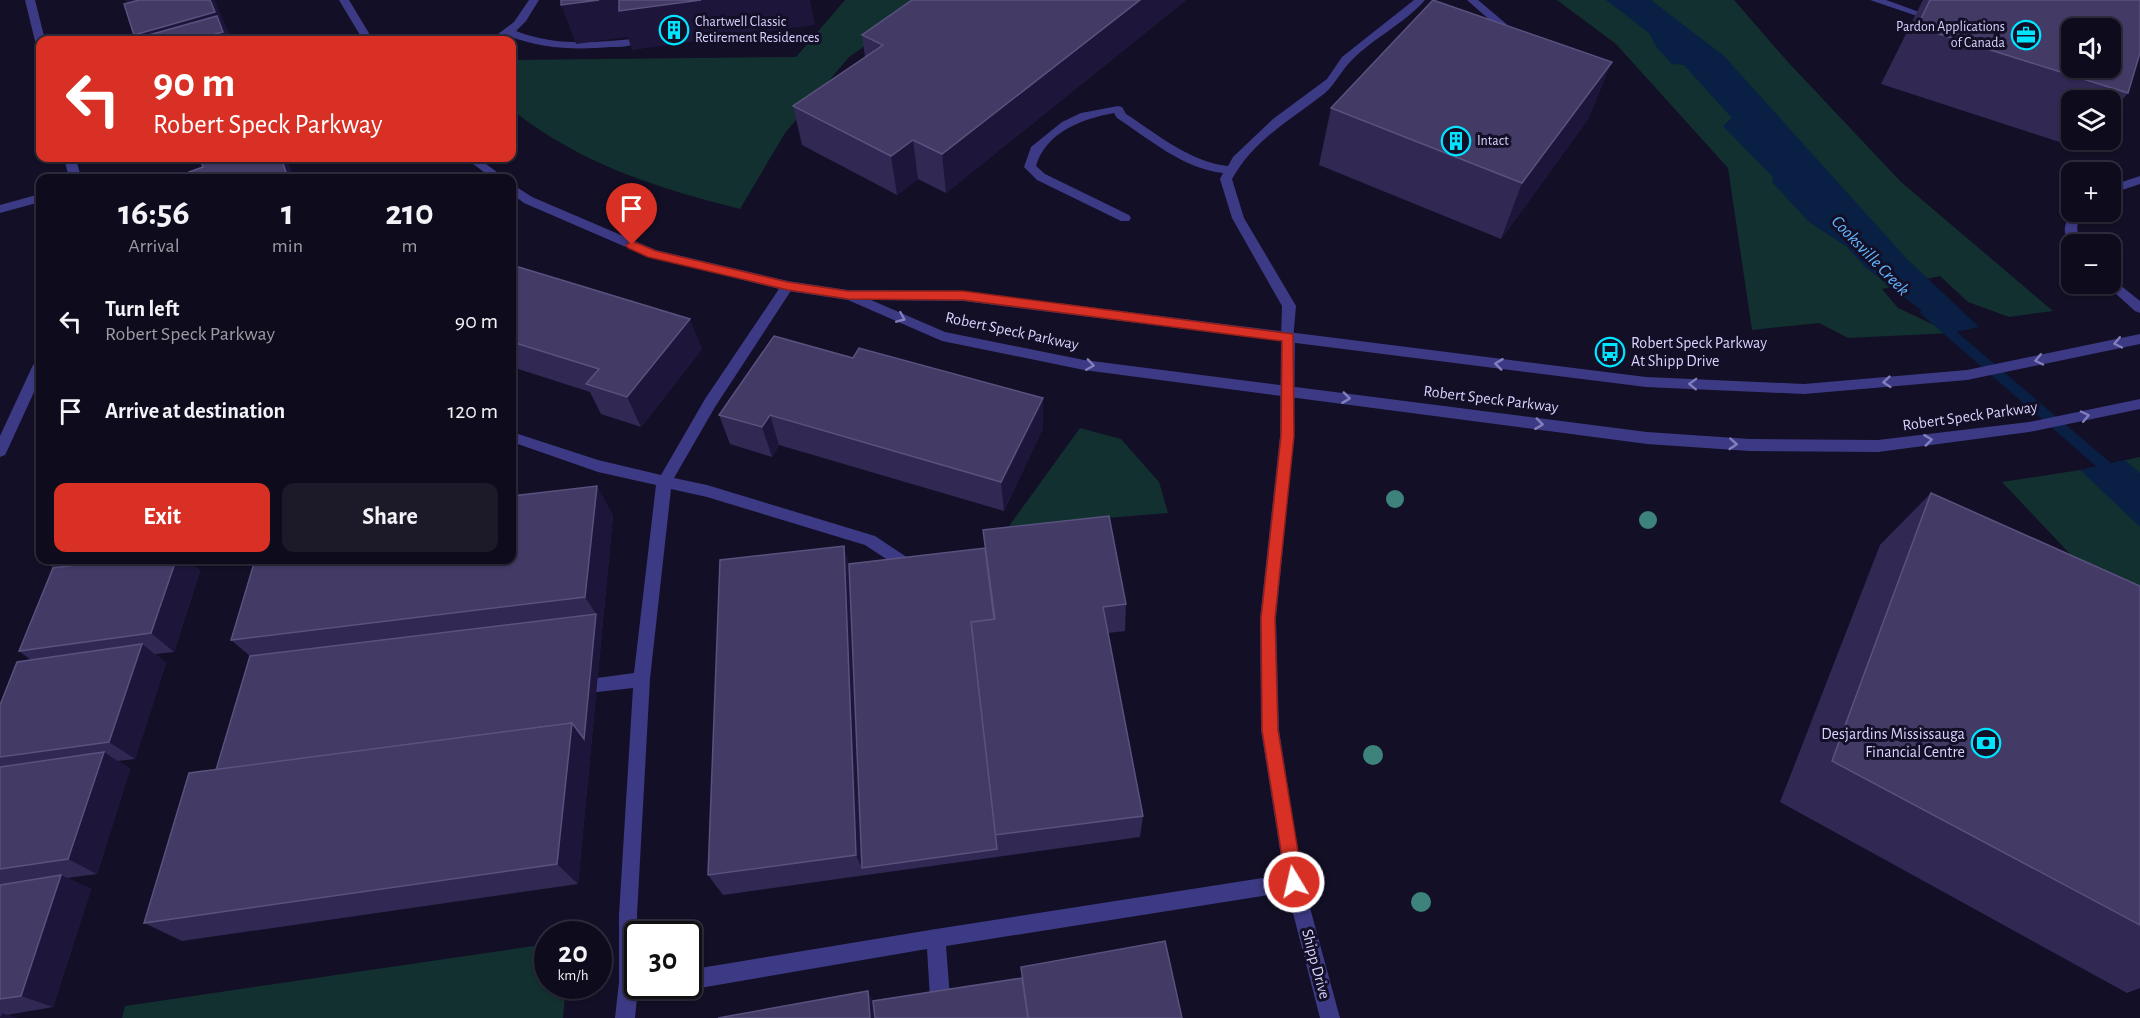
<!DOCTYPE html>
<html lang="en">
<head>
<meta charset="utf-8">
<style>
  body { margin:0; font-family:"Alegreya Sans",sans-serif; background:#1c1929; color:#f1f3f6; height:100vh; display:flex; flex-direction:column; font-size:22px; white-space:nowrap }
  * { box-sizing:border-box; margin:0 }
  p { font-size:20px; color:#9b9ba3 }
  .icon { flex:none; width:33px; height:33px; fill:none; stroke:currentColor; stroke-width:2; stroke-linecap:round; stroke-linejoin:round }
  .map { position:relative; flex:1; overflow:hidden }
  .drawer { position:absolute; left:36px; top:174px; width:480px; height:390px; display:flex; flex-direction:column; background:#0e0b1c; border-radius:12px; box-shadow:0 2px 4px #0004,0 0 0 2px #2e2b3b }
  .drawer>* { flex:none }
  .top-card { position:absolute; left:36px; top:36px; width:480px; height:126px; border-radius:12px; box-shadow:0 2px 4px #0004,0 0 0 2px #2e2b3b; background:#d93025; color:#fff; overflow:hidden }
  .fabs { position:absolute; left:2061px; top:18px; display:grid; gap:12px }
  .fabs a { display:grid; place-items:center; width:60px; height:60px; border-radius:12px; background:#0e0b1c; box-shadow:0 2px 4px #0004,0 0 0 2px #2e2b3b; font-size:30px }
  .speed { position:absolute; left:534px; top:921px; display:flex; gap:12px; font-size:30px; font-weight:700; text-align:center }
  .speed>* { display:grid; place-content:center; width:78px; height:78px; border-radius:50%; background:#0e0b1c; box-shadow:0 2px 4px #0004,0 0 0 2px #2e2b3b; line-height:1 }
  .speed small { font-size:15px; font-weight:400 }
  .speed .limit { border:3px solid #111; border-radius:9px; background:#fff; color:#111 }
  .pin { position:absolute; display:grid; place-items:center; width:51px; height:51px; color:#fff; margin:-62px -26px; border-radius:50% 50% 50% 0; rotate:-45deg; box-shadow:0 0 6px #0007 }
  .pin .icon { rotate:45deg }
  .me { position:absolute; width:66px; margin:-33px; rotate:351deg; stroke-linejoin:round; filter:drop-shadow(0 0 4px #0008) }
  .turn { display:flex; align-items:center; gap:21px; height:126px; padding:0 18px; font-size:27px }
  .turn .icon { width:78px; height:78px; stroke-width:2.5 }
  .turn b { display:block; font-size:42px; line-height:51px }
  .eta { display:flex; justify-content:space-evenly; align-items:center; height:102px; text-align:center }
  .eta b { font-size:36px; font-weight:700; line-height:42px }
  .cta { display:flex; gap:12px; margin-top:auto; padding:12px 18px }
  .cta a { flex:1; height:69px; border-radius:12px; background:#d93025; color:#fff; font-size:24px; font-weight:700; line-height:69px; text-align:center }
  .cta a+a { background:#1c1929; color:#f1f3f6 }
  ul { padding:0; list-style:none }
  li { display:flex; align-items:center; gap:18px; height:90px; padding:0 18px }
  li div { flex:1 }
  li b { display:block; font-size:22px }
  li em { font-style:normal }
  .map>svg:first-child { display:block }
  .green { fill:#12302f }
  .water { fill:#0a1f44 }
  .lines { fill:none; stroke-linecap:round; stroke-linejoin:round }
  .stream { fill:#0a1f44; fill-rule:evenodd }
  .service { fill:#3d3a85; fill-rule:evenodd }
  .minor { fill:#3d3a85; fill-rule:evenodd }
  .tertiary { fill:#3d3a85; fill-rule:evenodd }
  .tree { fill:#3d827b }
  .wall { fill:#312854 }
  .shaded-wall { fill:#1d163a }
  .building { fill:#433a66; stroke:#5a527e; stroke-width:1.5; fill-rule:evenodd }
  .oneway { stroke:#837fbc }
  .route { fill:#d93025; stroke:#8d1f18; stroke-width:1.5 }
  .labels { text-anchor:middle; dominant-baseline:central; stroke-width:6; stroke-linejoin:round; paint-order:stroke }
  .far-poi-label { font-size:14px; fill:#d9d4ff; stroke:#130f26; text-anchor:start }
  .street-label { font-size:16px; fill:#d9d4ff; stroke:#130f26 }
  .poi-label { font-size:16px; fill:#d9d4ff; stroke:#130f26; text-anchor:start }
  .water-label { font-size:18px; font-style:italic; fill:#62b6ff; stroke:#130f26 }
</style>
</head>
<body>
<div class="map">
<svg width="2140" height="1018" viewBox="0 0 2140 1018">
  <rect width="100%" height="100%" fill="#130f26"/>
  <!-- green -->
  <g class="green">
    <path d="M845 0H916L912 13 849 57 785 133 740 209C654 187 583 165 512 110V60L796 57Z"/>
    <path d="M1557 0H1734L1787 61 1901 182 2053 311 2009 317 1968 302 1940 276 1882 289 1898 308 1951 333 1848 338 1819 323 1752 330 1728 168 1616 44Z"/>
    <path d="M1080 428 1121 439 1159 482 1168 513 1009 526Z"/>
    <path d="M2140 457V628L2002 482 2080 470Z"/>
    <path d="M547 944 548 986H566L563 1018H122L125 1006Z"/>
  </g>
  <!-- water -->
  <g class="water">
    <path d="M1606 0H1651L1724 56 1907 259 1979 327 1951 333 1865 267 1847 247 1809 222 1772 182 1773 177 1723 126 1732 118 1684 65 1672 64 1657 48 1649 33Z"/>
    <path d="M2125 460 2140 473V527L2080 470Z"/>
  </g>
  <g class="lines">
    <!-- stream -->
    <path class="stream" d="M1926 308 1930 309 2140 488V501L2135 500 1922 315 1920 312 1922 309Z"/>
    <!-- service -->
    <g class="service">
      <path d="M529 0H539L526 21 516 31C554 46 592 43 632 39L637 42C631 47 619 47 611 47 576 50 542 49 509 36L502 40H490L514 22Z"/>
      <path d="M1414 0H1425C1404 24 1373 38 1351 61 1341 71 1336 83 1325 93 1290 121 1255 138 1232 179L1244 218 1296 306 1293 340H1283L1281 337 1282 306 1232 218 1220 179 1223 173C1184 169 1149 139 1117 118L1114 113C1082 119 1046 132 1036 166L1045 174 1129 215 1131 218 1129 221H1121L1037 180 1024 167 1031 147 1062 122 1081 113 1118 106 1122 107 1126 114C1157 134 1190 162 1228 166L1233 157 1273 119 1327 79 1342 57Z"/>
      <path d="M1467 0H1478L1517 33V37H1509Z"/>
      <path d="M1870 0H1886L1922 13 1917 16Z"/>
      <path d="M2140 176V184L2110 194V186Z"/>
      <path d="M2072 212H2084C2074 228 2076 230 2084 244L2072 245C2061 233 2064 224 2072 212Z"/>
      <path d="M2110 277 2140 301V313L2135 311 2105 284H2110Z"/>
      <path d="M788 281 794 286 715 407 674 478 707 485 875 536 914 562 917 567 914 572 909 574 865 545 707 497 671 489 650 679 637 915 638 986 635 1018H615L619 982V915L633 688 597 692 591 690 589 685 591 680 597 678 634 673 656 485 598 472 512 442V432L598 460 661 475 705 399 783 283Z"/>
      <path d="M1294 873 1301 875 1303 882 1301 889 1294 891 946 946 950 998 947 1005 940 1008 933 1005 930 998 927 949 688 990 681 986H688V970L936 929Z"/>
    </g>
    <!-- minor -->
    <g class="minor">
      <path d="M25 0H35L45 40H40V44L35 41Z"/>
      <path d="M64 158H76L81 178H69Z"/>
      <path d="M40 194V202L0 213V205Z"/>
      <path d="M1288 332 1295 337 1294 436 1276 618 1279 730 1303 882 1340 1018H1320L1285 882 1261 730 1260 618 1280 436 1281 337Z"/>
      <path d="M40 360V379L7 451 5 455 0 457V436L33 365Z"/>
    </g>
    <!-- tertiary -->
    <g class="tertiary">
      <path d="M339 0H349L373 40H363Z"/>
      <path d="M465 158H478L505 178H492Z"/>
      <path d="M512 184 532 197 656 250 788 281 848 290 963 291 1646 377 1804 384 1967 370 2140 334V344L1967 380 1804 394 1646 387 963 301 871 300 945 332 1084 360 1647 432 1750 439 1878 440 2029 422 2140 399V409L2029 432 1878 452 1750 451 1647 444 1084 370 942 341 848 300 788 291 649 257 524 203 512 194Z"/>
    </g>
  </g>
  <!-- trees -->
  <g class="tree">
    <circle cx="1395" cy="499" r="9"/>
    <circle cx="1648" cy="520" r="9"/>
    <circle cx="1373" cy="755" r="10"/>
    <circle cx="1421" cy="902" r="10"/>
  </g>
  <!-- wall -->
  <g class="wall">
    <path d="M912 0H1186L946 193 918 179 897 195 802 145 793 106 865 57 862 35Z"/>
    <path d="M1923 0H2140L2128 93 2110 114V100H2072V140H2089L2081 149 1881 84Z"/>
    <path d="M1331 108 1589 118 1501 239 1319 165Z"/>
    <path d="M512 265 702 349 641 427 601 414 590 392 512 367Z"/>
    <path d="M853 358 1043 428 1004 511 779 445 772 457 730 444 719 415Z"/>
    <path d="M1931 493 2140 586V988L2127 993 1780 802 1880 545Z"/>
    <path d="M613 515 578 884 182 941 144 923 216 770 250 656 231 640Z"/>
    <path d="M47 560H191L190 562 200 571 174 652 155 654 166 663 135 759 118 761 130 769 97 874 67 878 91 889 53 1007 7 1015 17 1018H0V705L31 660 19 651 53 568 46 562Z"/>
    <path d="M849 564 1126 604 1125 631 1108 633 1143 816 1140 837 723 895 708 875Z"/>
  </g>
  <!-- shaded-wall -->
  <g class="shaded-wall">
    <path d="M125 0H216L215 1 232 40H138L134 35 136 16Z"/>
    <path d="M599 0H810L815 25 632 50 628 37 576 44 561 5Z"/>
    <path d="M1140 0H1186L946 193 942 154Z"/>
    <path d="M1612 62 1589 118 1501 239 1522 183Z"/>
    <path d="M913 140 918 179 897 195 891 156Z"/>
    <path d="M281 158H286L295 178H276Z"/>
    <path d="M690 319 702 349 641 427 627 397Z"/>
    <path d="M1043 398V428L1004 511 1001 482Z"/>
    <path d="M770 415 779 445 772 457 762 427Z"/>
    <path d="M597 486 613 515 578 884 557 864 572 723 596 614 585 597Z"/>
    <path d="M844 546 852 574 862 868 856 855Z"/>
    <path d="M176 560H191L190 562 200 571 174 652 151 633Z"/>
    <path d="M142 644 166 663 135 759 109 742Z"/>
    <path d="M104 752 130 769 97 874 68 859Z"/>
    <path d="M61 875 91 889 53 1007 21 996Z"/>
    <path d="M868 991 876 1007 877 1018H870Z"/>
    <path d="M2 1013 17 1018H0Z"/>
  </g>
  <!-- building -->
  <g class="building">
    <path d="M139 0H210L215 12 134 35 124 4Z"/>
    <path d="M561 0H599L561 5Z"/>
    <path d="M619 0H701L619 11Z"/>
    <path d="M912 0H1140L942 154 913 140 891 156 793 106 883 45 862 35Z"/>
    <path d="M1433 0 1612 62 1522 183 1331 108Z"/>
    <path d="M1930 0H2140V53L2128 93 1917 27ZM2072 28H2110V68H2072Z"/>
    <path d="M217 16 223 32 193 40H136L135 39Z"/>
    <path d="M225 35 227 40H207Z"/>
    <path d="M204 158H281L287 175 276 178H191L189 172 203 167 200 159Z"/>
    <path d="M512 265 690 319 627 397 586 384 599 369 512 342Z"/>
    <path d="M774 336 853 358 859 348 1043 398 1001 482 770 415 762 427 719 415Z"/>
    <path d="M597 486 585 597 231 640 255 560H512V496Z"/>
    <path d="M1931 493 2140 586V925L1832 761Z"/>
    <path d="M1109 516 1126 604 1103 607 1143 816 995 835 971 622 995 619 983 530Z"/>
    <path d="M844 546 856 855 708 875 720 560Z"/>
    <path d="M985 548 994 619 971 622 997 849 862 868 849 564Z"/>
    <path d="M47 560H71L46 562Z"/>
    <path d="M114 560H176L151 633 19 651 53 568Z"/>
    <path d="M596 614 584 739 572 723 216 770 250 656Z"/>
    <path d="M142 644 109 742 0 757V705L17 662Z"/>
    <path d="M572 723 557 864 144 923 189 773Z"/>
    <path d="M104 752 68 859 0 869V767Z"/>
    <path d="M61 875 21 996 0 999V885Z"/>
    <path d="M1165 941 1182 1018H1028L1021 967Z"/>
    <path d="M1022 978 1028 1018H875L873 1001Z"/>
    <path d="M868 991 870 1018H718Z"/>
  </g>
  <!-- one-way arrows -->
  <defs><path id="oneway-chevron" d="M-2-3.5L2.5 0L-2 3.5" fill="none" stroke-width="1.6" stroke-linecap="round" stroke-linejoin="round" transform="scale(1.5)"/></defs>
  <g class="oneway">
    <use href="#oneway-chevron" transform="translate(901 318) rotate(23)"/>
    <use href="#oneway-chevron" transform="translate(2118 343) rotate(168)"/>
    <use href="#oneway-chevron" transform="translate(2039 360) rotate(168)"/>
    <use href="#oneway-chevron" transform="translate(1499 364) rotate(-173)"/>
    <use href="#oneway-chevron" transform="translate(1090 365) rotate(8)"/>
    <use href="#oneway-chevron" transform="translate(1887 382) rotate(175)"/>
    <use href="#oneway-chevron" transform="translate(1693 384) rotate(-178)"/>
    <use href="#oneway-chevron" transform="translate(1346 398) rotate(7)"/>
    <use href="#oneway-chevron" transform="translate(2085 416) rotate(-12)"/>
    <use href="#oneway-chevron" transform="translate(1539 424) rotate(7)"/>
    <use href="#oneway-chevron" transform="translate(1928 440) rotate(-7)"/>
    <use href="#oneway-chevron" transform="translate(1733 444) rotate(4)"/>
  </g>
  <!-- route -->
  <path class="route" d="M632 241 656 251 788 282 848 291H963L1293 334 1294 436 1275 618 1278 730 1303 882 1300 888 1294 891 1289 888 1286 882 1262 730 1261 618 1281 436 1282 341 963 300 848 299 788 290 648 257 628 248 626 245Z"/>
  <!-- icons -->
  <defs>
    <g id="building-ring" transform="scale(1.5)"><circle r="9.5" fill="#130f26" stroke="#00e5ff" stroke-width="1.5"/><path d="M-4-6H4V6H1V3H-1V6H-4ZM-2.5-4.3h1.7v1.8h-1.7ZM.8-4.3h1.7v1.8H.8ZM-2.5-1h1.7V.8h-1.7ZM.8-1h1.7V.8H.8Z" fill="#00e5ff"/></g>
    <g id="office-ring" transform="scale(1.5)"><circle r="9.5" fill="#130f26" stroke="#00e5ff" stroke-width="1.5"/><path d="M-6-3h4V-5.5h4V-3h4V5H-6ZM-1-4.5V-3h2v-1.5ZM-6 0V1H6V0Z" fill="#00e5ff"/></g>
    <g id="bus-ring" transform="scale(1.5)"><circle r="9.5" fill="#130f26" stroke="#00e5ff" stroke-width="1.5"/><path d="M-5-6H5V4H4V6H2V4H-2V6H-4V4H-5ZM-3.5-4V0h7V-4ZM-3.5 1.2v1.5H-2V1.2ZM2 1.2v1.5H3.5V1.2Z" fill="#00e5ff"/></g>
    <g id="bank-ring" transform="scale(1.5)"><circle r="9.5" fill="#130f26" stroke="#00e5ff" stroke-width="1.5"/><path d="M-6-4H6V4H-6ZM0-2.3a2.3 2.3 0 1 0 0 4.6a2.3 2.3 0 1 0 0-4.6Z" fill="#00e5ff"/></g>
  </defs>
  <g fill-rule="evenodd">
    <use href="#building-ring" x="674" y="30"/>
    <use href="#office-ring" x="2026" y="35"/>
    <use href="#building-ring" x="1456" y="141"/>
    <use href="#bus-ring" x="1610" y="352"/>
    <use href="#bank-ring" x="1986" y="743"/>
  </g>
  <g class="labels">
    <!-- far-poi labels -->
    <g class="far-poi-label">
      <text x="695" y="22">Chartwell Classic<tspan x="695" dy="16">Retirement Residences</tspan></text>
      <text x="2005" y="27" text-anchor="end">Pardon Applications<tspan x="2005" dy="16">of Canada</tspan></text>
      <text x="1477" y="141">Intact</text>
    </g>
    <!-- street labels -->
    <g class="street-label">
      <text transform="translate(1012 331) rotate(12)">Robert Speck Parkway</text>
      <text transform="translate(1491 399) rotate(7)">Robert Speck Parkway</text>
      <text transform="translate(1970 416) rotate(-8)">Robert Speck Parkway</text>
      <text transform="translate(1316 964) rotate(75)">Shipp Drive</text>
    </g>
    <!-- poi labels -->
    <g class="poi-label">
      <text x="1631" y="343">Robert Speck Parkway<tspan x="1631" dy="18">At Shipp Drive</tspan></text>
      <text x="1965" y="734" text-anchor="end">Desjardins Mississauga<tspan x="1965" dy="18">Financial Centre</tspan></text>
    </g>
    <!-- water labels -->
    <g class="water-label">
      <text transform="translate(1870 256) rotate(46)">Cooksville Creek</text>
    </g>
  </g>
</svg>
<div class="fabs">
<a><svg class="icon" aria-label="sound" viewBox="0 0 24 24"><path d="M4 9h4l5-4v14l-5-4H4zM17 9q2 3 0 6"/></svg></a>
<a><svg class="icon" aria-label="layers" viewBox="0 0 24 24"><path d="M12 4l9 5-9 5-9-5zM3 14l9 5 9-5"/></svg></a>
<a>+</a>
<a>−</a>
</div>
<div class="speed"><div>20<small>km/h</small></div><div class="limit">30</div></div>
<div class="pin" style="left:632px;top:245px;background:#d93025"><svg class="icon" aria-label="arrive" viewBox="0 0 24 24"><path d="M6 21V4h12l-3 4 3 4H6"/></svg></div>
<svg class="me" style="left:1294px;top:882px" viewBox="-20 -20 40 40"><circle r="17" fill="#d93025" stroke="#fff" stroke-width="3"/><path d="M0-11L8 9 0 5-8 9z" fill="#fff"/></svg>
<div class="top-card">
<div class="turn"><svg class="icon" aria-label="left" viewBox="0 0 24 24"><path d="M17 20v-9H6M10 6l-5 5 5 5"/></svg><div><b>90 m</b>Robert Speck Parkway</div></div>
</div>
<section class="drawer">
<div class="eta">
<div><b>16:56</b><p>Arrival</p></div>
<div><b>1</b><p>min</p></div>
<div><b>210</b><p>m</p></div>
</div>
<ul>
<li><svg class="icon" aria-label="left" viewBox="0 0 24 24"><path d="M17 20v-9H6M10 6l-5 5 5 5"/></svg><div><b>Turn left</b><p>Robert Speck Parkway</p></div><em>90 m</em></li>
<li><svg class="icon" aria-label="arrive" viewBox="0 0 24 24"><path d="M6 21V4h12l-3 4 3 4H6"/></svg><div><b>Arrive at destination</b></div><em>120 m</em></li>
</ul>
<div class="cta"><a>Exit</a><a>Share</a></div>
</section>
</div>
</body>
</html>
